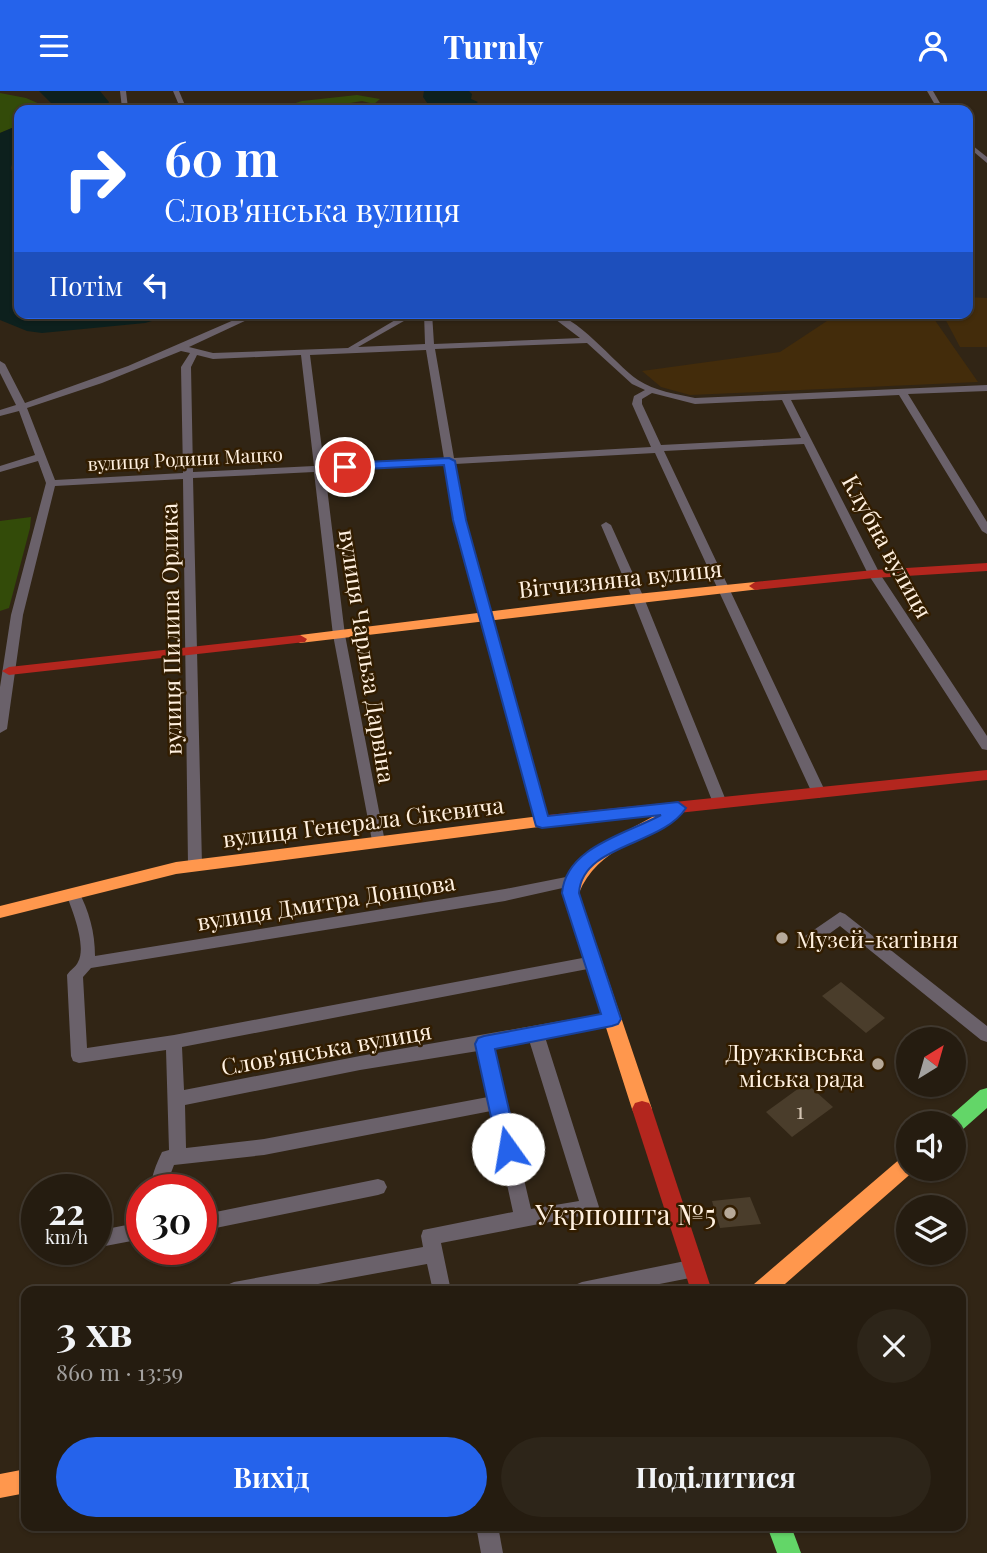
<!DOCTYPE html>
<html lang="uk">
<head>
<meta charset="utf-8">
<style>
  body { margin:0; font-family:"Playfair Display",serif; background:#2d2519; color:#f1f3f6; height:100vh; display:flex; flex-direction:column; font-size:26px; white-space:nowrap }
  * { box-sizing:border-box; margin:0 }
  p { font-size:23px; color:#a3a19f }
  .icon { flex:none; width:38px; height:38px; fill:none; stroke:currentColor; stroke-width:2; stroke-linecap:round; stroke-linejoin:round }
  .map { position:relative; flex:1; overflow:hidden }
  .sheet { position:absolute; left:21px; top:1195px; width:945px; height:245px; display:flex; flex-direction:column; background:#251c10; border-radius:14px; box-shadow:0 2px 5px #0004,0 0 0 2px #423a30 }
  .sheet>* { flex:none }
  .hud { position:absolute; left:14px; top:14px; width:959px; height:214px; border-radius:14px; box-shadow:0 2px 5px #0004,0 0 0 2px #423a30; background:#2563eb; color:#fff; overflow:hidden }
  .needle { width:46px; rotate:37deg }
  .controls { position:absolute; left:896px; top:936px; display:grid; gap:14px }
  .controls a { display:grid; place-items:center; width:70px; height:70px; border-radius:50%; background:#251c10; box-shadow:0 2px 5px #0004,0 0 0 2px #423a30; font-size:35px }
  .speed { position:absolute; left:21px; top:1083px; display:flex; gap:14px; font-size:35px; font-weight:700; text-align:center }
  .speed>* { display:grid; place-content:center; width:91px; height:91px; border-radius:50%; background:#251c10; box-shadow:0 2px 5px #0004,0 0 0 2px #423a30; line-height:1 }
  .speed small { font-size:18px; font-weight:400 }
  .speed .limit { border:10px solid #d22; background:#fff; color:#111 }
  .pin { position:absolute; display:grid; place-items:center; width:60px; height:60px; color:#fff; margin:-30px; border:4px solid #fff; border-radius:50%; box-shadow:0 2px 7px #0007 }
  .me { position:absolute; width:77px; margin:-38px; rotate:347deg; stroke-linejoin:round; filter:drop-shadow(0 0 5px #0008) }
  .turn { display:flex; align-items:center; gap:24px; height:147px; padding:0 35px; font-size:32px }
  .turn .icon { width:91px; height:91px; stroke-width:2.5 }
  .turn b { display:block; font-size:49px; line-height:60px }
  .then { display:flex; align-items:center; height:66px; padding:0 35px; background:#0003; gap:14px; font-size:26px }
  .round { display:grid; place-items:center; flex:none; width:74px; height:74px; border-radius:37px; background:#2d2519 }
  .head { display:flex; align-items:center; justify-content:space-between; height:119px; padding:0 35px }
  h1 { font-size:42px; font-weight:700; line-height:52px }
  .cta { display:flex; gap:14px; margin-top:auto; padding:14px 35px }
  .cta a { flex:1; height:80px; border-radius:42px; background:#2563eb; color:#fff; font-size:28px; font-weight:700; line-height:80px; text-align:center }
  .cta a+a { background:#2d2519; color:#f1f3f6 }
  header { display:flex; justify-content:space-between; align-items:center; height:91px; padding:0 35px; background:#2563eb; color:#fff; font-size:32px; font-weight:700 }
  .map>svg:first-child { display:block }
  .built { fill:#432c0b }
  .green { fill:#334b09 }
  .water { fill:#0d201d }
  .building { fill:#4a3d2b }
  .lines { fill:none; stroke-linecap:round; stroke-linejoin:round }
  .street { fill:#6a616a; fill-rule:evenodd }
  .fast { fill:#63d668; fill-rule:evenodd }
  .slow { fill:#ff974d; fill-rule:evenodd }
  .jam { fill:#b3261e; fill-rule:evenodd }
  .route { fill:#2563eb; stroke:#184099; stroke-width:2 }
  .poi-dot { fill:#b7a998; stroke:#321d00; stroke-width:2.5 }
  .labels { text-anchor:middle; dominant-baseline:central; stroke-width:5; stroke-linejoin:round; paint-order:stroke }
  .far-street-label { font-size:19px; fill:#fff0df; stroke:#321d00 }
  .street-label { font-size:23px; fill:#fff0df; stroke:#321d00 }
  .poi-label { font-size:23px; fill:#fff0df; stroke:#321d00; text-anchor:start }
  .near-number-label { font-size:23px; fill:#d2c3b2 }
  .near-poi-label { font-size:28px; fill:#fff0df; stroke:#321d00; text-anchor:end }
</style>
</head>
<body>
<header><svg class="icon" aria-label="menu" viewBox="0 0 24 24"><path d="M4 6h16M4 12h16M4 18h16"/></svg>Turnly<svg class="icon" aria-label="person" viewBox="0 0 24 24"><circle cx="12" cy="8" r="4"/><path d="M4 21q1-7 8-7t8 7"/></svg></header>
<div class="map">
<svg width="987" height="1462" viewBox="0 0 987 1462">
  <rect width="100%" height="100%" fill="#312515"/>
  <!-- built -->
  <g class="built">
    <path d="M968 206 987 207V256H960L942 222H968Z"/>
    <path d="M845 222 932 225 978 291 690 304 661 296 642 280 780 261 833 226Z"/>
  </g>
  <!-- green -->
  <g class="green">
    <path d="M0 2 26 7 49 17 19 19V34L0 42Z"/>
    <path d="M357 4 380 8 374 13 362 10 322 17 325 19H294L277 16 263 19H219L267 14 286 15 302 10Z"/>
    <path d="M31 426 30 437 9 517 0 520V430Z"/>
  </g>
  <!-- water -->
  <g class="water">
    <path d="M39 0H100L109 11 105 19H46L52 13Z"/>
    <path d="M424 0H469L472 3 471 8 478 11 474 14 478 19H432L423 6Z"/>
    <path d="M19 34V62L13 69 11 77 19 103V222H180L145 232 42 242 27 240 0 229V42Z"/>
  </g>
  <!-- building -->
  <g class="building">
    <path d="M841 891 885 927 866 942 822 905Z"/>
    <path d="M806 992 833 1016 792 1046 766 1021Z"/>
    <path d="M750 1106 761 1133 720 1137 712 1110Z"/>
  </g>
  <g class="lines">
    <!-- street -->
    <g class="street">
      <path d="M120 0H126L128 17 126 19H120L122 17Z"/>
      <path d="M173 0H179L187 19H181Z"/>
      <path d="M927 0H933L944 19H938Z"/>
      <path d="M968 51 987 66V72L968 56Z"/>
      <path d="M250 222H262L189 256 213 262 348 257 407 222H418L358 256 425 253 424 222H432L434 253 580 247 547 222C577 222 613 272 638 289 655 300 676 303 695 307L987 294V300L908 303 987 431V443L982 440 899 304 791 309 880 483 987 645V659L982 658 868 483 804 353 664 360 826 702 819 707 812 702 655 362 455 373 464 429 549 731 542 736 537 734 454 429 445 374 325 380 345 544 385 751 383 755H373L333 544 314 381 193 387 202 774 200 778H190L188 774 183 388 55 395 23 524 7 638 0 642V596L11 524 46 392 38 370 0 381V375L35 364 19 320 0 325V319L16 314 0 282V270L5 273 25 312 128 275ZM587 252 632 293 645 299 634 305 632 313 651 356 454 367 435 258ZM426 259 444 368 324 374 310 264ZM181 260 190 262 181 276 183 382 55 389 27 317 102 292ZM197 264 213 268 301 264 314 375 193 381 191 276ZM652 302 695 313 782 309 801 347 661 354 642 313V308Z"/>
      <path d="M606 431 611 434 644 507 727 712 725 715 720 717 713 712 632 507 601 434Z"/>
      <path d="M571 785 576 786 578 790 576 794 505 810 91 877 83 886 87 957 174 944 593 865 598 867 601 871 598 875 593 877 182 956 184 999 360 965 612 921 618 923 620 928 618 933 612 935 545 946 599 1116 596 1122 441 1152 451 1200H433L427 1173 280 1200H225L227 1194 234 1191 423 1156 421 1145 423 1139 513 1121 491 1020 264 1064 174 1074 169 1087V1099H151C151 1085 156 1074 162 1061L169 1059 166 959 79 972 73 970 71 965 67 884C70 879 76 876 78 871 87 855 72 818 66 803L68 799H78C89 820 95 841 95 865L505 798ZM529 949 579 1110 531 1118 493 957ZM478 960 488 1006 264 1048 186 1057 185 1014 360 979Z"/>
      <path d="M840 821 845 823 987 935V951L981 949 840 835 815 853H805L802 849 805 845Z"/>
      <path d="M378 1088 384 1090 387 1096 384 1102 378 1104 201 1140V1124Z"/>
      <path d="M142 1131V1148L100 1156 96 1154V1140Z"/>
      <path d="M695 1168 702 1171 704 1177 702 1183 695 1186 624 1200H573L575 1194 582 1191Z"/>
      <path d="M476 1435H498L503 1462H481Z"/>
    </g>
    <!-- fast -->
    <g class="fast">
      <path d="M987 997V1017L961 1040 954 1042V1032H945L947 1028 980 999Z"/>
      <path d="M767 1435H791L801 1462H777Z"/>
    </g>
    <!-- slow -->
    <g class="slow">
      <path d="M755 491 761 495 760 498 300 552 293 548 300 544 607 506Z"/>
      <path d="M678 712 684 713 686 717 684 721C647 747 597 757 579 802L652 1018 649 1024 642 1026 635 1024 632 1018 563 802 572 781 595 757Z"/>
      <path d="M548 724 554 726 556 730 554 734 176 783 0 827V815L176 771Z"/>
      <path d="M908 1064V1078L915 1079 777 1200H752L754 1193 901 1067Z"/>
      <path d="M26 1378V1402L0 1407V1383Z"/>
    </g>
    <!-- jam -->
    <g class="jam">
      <path d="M987 472V480L874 487 755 499 749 495 755 491 874 479Z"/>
      <path d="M300 544 307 548 305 551 9 584 2 580 9 576Z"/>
      <path d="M987 679V689L548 736 540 730 548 724Z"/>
      <path d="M642 1010 649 1012 652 1018 712 1200H691L632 1018 635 1012Z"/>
    </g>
  </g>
  <!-- route -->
  <path class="route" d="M449 367 455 370 466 429 548 725 678 711 686 717C662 755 582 753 579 802L621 928 618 933 612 935 495 958 518 1058 515 1064 508 1067 501 1064 498 1058 475 953 478 947 484 945 601 923 562 802C566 756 626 743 661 724L542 737 536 735 453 429 444 374 345 379 339 376 345 372Z"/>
  <!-- markers -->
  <g class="poi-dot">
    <circle cx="782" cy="847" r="7"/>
    <circle cx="878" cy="973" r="7"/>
    <circle cx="730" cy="1122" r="7"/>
  </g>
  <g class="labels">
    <!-- far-street labels -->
    <g class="far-street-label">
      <text transform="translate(185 367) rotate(-3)">вулиця Родини Мацко</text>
    </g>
    <!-- street labels -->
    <g class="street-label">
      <text transform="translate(888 455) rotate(61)">Клубна вулиця</text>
      <text transform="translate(620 487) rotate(-6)">Вітчизняна вулиця</text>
      <text transform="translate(170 538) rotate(-91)">вулиця Пилипа Орлика</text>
      <text transform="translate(368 565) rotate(81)">вулиця Чарльза Дарвіна</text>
      <text transform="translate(363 730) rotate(-7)">вулиця Генерала Сікевича</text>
      <text transform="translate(326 810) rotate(-9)">вулиця Дмитра Донцова</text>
      <text transform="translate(326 957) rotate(-10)">Слов'янська вулиця</text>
    </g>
    <!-- poi labels -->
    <g class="poi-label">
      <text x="796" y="847">Музей-катівня</text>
      <text x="864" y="960" text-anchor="end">Дружківська<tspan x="864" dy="26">міська рада</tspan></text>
    </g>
    <!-- near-number labels -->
    <g class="near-number-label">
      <text x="800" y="1018">1</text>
    </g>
    <!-- near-poi labels -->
    <g class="near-poi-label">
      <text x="716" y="1122">Укрпошта №5</text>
    </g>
  </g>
</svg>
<div class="controls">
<a><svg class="needle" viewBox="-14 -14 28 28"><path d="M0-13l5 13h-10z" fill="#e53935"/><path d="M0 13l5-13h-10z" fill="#a3a19f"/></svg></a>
<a><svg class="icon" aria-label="sound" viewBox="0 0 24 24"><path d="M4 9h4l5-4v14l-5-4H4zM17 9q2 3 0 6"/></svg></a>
<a><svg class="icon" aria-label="layers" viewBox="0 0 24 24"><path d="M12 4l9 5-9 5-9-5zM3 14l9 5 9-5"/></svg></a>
</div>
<div class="speed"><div>22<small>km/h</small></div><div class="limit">30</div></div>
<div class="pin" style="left:345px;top:376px;background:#d93025"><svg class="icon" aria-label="arrive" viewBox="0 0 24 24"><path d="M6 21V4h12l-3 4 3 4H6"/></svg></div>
<svg class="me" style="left:508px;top:1058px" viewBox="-20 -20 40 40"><circle r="19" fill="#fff"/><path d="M0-13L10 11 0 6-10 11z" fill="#2563eb"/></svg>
<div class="hud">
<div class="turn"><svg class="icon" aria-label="right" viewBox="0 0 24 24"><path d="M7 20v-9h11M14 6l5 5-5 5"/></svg><div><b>60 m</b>Слов'янська вулиця</div></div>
<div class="then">Потім<svg class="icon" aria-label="left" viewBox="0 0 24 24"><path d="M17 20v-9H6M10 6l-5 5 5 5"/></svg></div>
</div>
<section class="sheet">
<div class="head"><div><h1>3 хв</h1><p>860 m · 13:59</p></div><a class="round"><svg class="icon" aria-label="close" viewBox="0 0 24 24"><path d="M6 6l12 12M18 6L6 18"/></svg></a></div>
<div class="cta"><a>Вихід</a><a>Поділитися</a></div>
</section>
</div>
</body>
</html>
